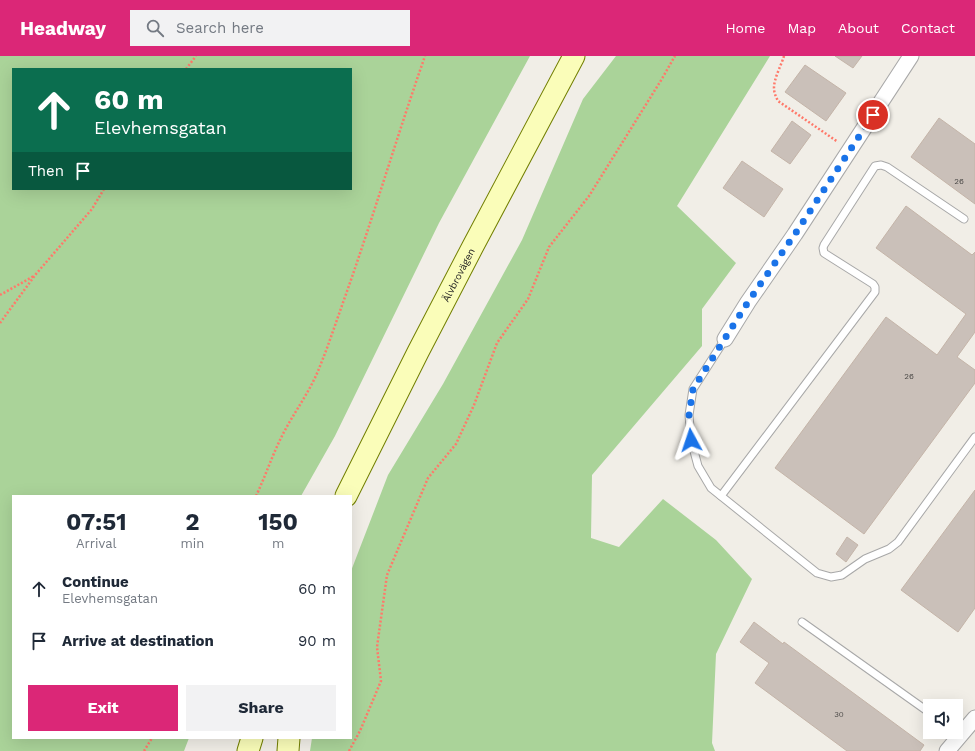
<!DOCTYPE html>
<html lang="en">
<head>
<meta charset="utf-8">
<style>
  body { margin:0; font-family:"Work Sans",sans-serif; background:#f2f2f3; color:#1f2937; height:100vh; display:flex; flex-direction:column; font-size:15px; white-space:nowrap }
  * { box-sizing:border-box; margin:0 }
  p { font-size:13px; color:#747a83 }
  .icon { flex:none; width:22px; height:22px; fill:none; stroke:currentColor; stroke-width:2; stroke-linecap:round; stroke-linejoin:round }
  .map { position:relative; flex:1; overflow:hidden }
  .panel { position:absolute; left:12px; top:439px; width:340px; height:244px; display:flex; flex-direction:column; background:#fff; border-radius:0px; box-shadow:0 4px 16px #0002 }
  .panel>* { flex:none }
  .top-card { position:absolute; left:12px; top:12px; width:340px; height:122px; border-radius:0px; box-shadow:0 4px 16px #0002; background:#0b6e4f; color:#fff; overflow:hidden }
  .fabs { position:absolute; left:923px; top:643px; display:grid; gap:8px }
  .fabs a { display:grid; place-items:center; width:40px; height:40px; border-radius:0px; background:#fff; box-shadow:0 4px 16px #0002; font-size:20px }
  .pin { position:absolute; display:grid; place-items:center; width:34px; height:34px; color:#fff; margin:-17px; border:2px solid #fff; border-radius:50%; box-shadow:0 1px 4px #0007 }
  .me { position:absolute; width:44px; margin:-22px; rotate:355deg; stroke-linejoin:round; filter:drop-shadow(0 0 3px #0008) }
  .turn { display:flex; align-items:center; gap:14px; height:84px; padding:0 16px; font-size:18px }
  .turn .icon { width:52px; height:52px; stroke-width:2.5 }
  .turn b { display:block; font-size:28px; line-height:34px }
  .then { display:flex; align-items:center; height:38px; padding:0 16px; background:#0003; gap:8px; font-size:15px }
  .eta { display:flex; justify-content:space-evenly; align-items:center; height:68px; text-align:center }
  .eta b { font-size:24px; font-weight:700; line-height:28px }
  .primary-button { display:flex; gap:8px; margin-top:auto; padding:8px 16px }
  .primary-button a { flex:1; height:46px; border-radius:0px; background:#db2777; color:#fff; font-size:16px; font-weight:700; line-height:46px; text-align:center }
  .primary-button a+a { background:#f2f2f3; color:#1f2937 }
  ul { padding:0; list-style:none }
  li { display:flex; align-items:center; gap:12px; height:52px; padding:0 16px }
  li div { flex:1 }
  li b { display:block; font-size:15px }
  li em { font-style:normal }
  header { display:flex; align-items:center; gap:24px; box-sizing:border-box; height:56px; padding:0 20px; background:#db2777; color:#fff }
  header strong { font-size:19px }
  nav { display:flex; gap:22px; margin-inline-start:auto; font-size:14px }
  .search { width:280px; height:36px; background:#f2f2f3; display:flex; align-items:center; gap:10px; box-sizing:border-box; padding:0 14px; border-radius:0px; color:#747a83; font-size:15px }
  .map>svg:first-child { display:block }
  .forest { fill:#aad399; fill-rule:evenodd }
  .building { fill:#cac0b9; stroke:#c4b4a8 }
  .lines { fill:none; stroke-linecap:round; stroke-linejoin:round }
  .service-casing { stroke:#a8a8a8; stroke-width:9 }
  .minor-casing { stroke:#a8a8a8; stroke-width:17 }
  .secondary-casing { stroke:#727f00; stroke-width:23 }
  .path { stroke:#ff796a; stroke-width:2.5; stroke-dasharray:2 2; stroke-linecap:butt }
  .service { stroke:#fff; stroke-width:7 }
  .minor { stroke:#fff; stroke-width:15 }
  .secondary { stroke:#fafdb9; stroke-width:21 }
  .route { stroke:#1a73e8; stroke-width:7; stroke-dasharray:0 12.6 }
  .labels { text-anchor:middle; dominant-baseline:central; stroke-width:3.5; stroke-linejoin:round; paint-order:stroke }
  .number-label { font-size:8px; fill:#4b4947 }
  .street-label { font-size:10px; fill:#212121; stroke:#fff }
</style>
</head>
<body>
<header>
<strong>Headway</strong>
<div class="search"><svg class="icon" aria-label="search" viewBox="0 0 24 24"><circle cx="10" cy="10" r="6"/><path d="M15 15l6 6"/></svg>Search here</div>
<nav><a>Home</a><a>Map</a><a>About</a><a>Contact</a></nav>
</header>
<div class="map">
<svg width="975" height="695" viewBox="0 0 975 695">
  <rect width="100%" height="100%" fill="#f1eee7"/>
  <!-- forest -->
  <g class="forest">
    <path d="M0 0H530L439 167 335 380 301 440H13V682H189L184 695H0ZM13 13H351V133H13Z"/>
    <path d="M616 0H770L677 150 736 207 702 253V290L592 419 591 482 619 491 663 443 716 484 752 523 716 598 712 687 715 695H310L312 682H351V515L388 419 443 328 522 184 583 43Z"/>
  </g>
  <!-- building -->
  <g class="building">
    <path d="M835 0H862L853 12Z"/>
    <path d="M805 9 846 37 826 65 785 36Z"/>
    <path d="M939 62 975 88V148L911 101Z"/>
    <path d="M792 65 811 79 790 108 771 95Z"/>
    <path d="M742 105 783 133 764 161 723 132Z"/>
    <path d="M906 150 972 199 975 196V276L957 301 975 314V327L864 478 775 412 886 261 937 299 966 258 876 192Z"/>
    <path d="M975 434V552L958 576 901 534Z"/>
    <path d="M847 481 858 489 846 506 836 498Z"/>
    <path d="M754 566 783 588 784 586 924 689 920 695H847L755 627 769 607 740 586Z"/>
  </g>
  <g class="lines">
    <!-- service casing -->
    <g class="service-casing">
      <g id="service">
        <path d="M725 283 693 333 689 359 691 384 698 410 711 432 817 517 831 521 842 519 865 503 889 493 898 486 975 381"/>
        <path d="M721 440 875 236V231L873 228 824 197 823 192 824 189 875 110 881 109 887 111 964 163"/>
        <path d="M802 566 930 657"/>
      </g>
    </g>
    <!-- minor casing -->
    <g class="minor-casing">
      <g id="minor">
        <path d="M725 283 748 246 795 178 911 0"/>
        <path d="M947 695 975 662"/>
      </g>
    </g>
    <!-- secondary casing -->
    <g class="secondary-casing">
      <g id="secondary">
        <path id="s1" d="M346 440 418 296 472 192 574 0"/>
        <path d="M248 695 252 682"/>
        <path d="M288 695 289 682"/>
      </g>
    </g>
    <!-- path -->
    <g class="path">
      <path d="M784 0C781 10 774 22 774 32 774 37 776 41 778 45L838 86"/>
      <path d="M186 13 196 0"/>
      <path d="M0 239 34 220"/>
      <path d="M0 267 36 218 92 153 104 133"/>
      <path d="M256 440C265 421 272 400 281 382 292 359 308 339 318 315 328 291 336 266 345 241 373 162 397 80 425 0"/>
      <path d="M144 695 152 682"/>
      <path d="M349 695 360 675 381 625 377 591 387 519 428 422 456 388 474 349 497 287 528 243 549 191 589 140 660 26 675 0"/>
    </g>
    <!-- service -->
    <use href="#service" class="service"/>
    <!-- minor -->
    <use href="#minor" class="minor"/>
    <!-- secondary -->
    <use href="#secondary" class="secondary"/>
  </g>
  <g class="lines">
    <!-- route -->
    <path class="route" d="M691 384 689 359 693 333 748 246 795 178 873 59"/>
  </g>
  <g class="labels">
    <!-- number labels -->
    <g class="number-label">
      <text x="959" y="125">26</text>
      <text x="909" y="320">26</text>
      <text x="839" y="658">30</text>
    </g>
    <!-- street labels -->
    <g class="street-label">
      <text stroke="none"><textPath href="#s1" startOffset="248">Älvbrovägen</textPath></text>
    </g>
  </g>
</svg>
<div class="fabs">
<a><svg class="icon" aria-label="sound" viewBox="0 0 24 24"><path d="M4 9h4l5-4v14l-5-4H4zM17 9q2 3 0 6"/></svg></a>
</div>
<div class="pin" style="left:873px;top:59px;background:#d93025"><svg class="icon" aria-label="arrive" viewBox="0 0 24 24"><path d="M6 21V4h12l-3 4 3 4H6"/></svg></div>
<svg class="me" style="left:691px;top:384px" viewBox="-20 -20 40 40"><path d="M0-17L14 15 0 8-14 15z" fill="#1a73e8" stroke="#fff" stroke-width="4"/></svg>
<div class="top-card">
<div class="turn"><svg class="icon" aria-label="ahead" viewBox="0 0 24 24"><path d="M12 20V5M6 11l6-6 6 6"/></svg><div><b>60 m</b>Elevhemsgatan</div></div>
<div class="then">Then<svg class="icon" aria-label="arrive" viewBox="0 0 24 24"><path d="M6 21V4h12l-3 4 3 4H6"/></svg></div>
</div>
<section class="panel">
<div class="eta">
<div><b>07:51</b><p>Arrival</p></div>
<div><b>2</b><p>min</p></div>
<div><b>150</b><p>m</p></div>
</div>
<ul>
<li><svg class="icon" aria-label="ahead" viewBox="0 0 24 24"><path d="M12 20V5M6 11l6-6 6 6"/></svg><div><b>Continue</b><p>Elevhemsgatan</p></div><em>60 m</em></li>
<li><svg class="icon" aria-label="arrive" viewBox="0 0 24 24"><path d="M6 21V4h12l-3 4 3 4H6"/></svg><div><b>Arrive at destination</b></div><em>90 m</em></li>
</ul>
<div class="primary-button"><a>Exit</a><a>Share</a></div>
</section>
</div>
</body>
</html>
